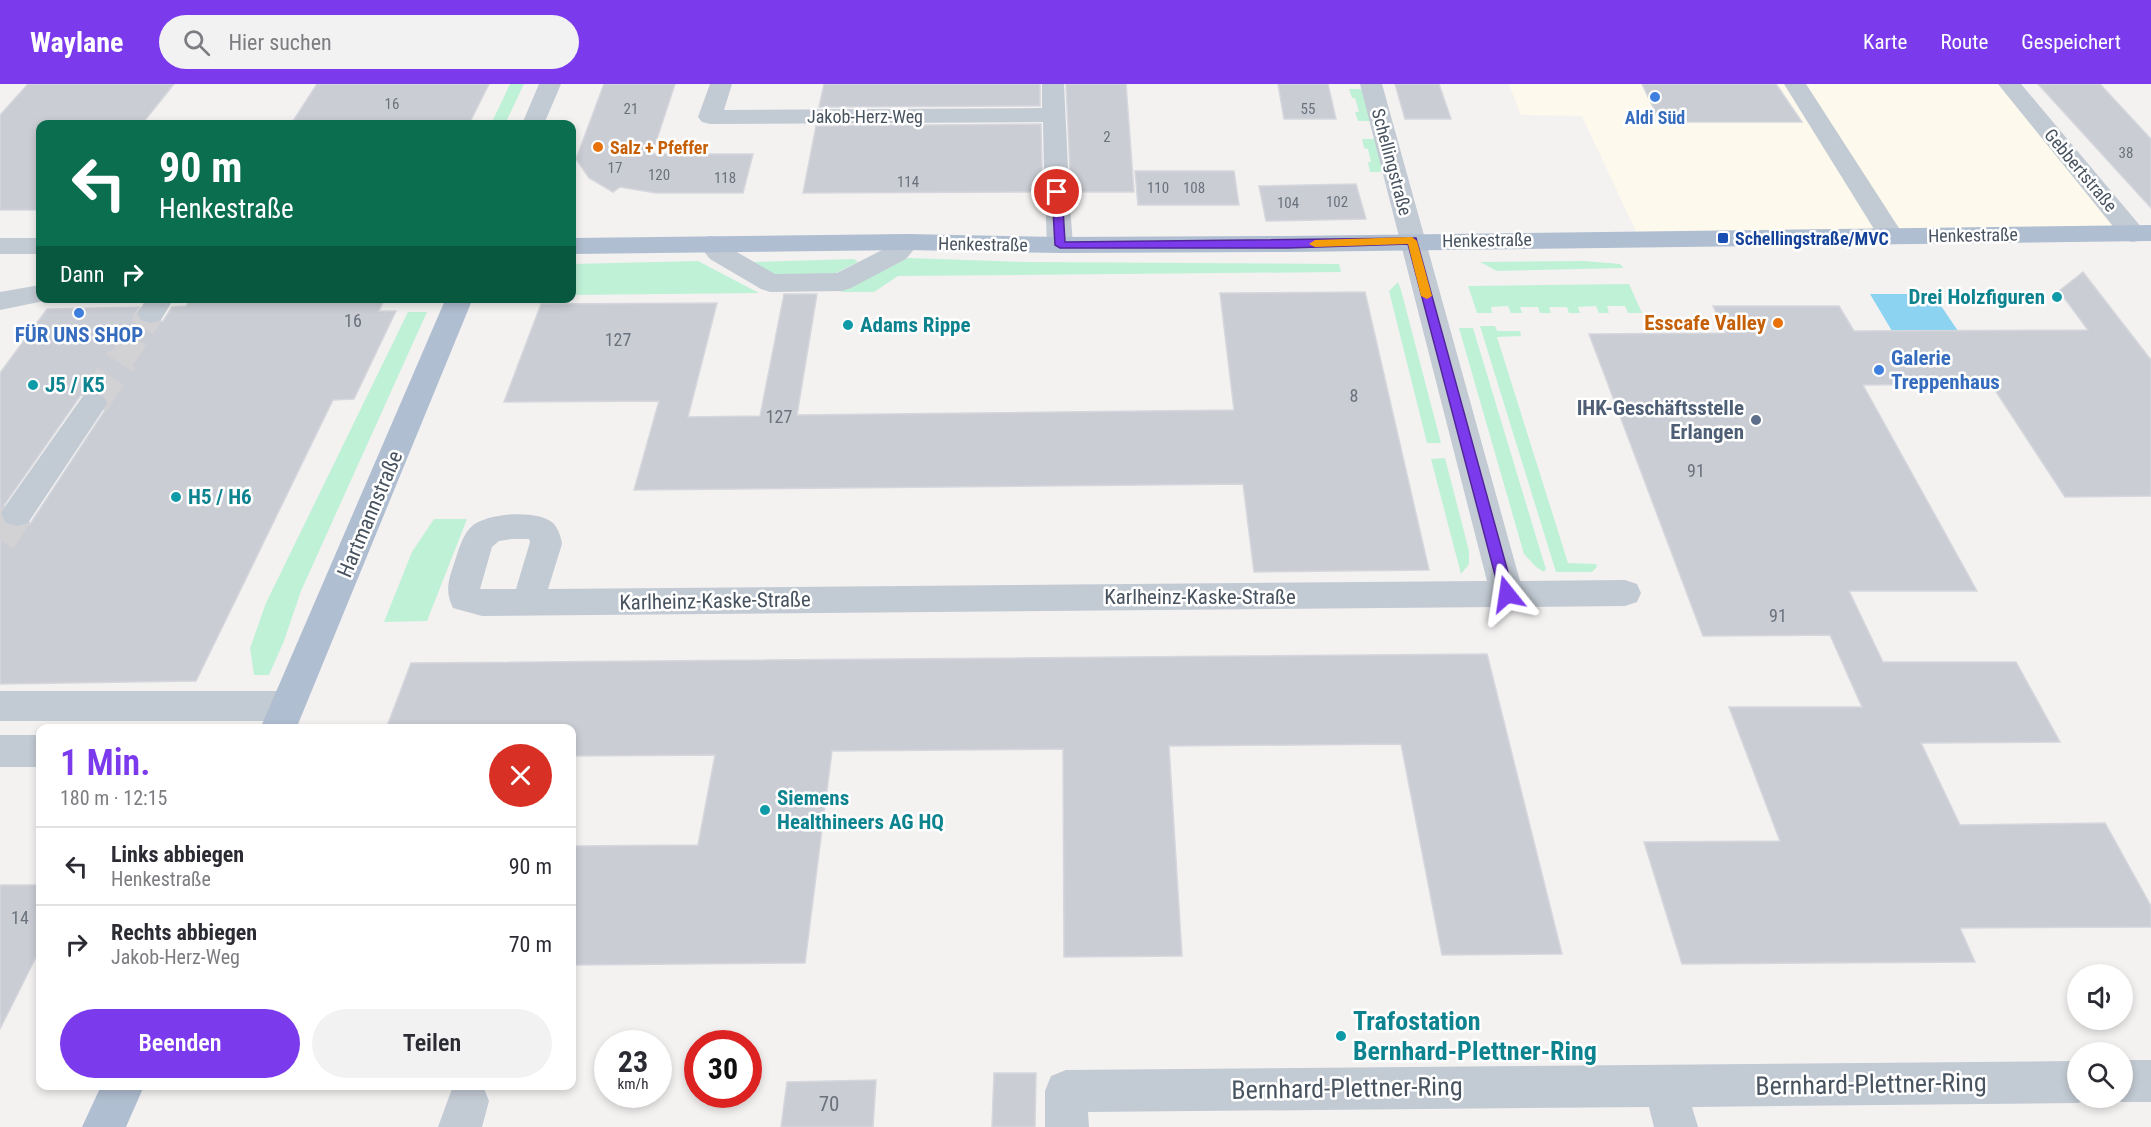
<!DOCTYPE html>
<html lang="de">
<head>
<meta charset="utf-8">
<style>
  body { margin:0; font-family:"Roboto Condensed",sans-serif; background:#f2f2f3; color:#2b2b33; height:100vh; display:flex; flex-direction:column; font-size:22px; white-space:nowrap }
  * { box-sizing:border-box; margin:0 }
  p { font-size:20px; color:#7c7c81 }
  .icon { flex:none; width:33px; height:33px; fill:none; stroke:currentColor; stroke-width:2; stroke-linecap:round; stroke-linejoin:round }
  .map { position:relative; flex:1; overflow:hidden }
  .drawer { position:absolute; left:36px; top:640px; width:540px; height:366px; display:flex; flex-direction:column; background:#fff; border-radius:12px; box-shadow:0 3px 9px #0003 }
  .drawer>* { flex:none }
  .top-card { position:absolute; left:36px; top:36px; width:540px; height:183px; border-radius:12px; box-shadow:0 3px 9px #0003; background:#0b6e4f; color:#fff; overflow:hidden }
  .tools { position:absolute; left:2067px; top:880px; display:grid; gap:12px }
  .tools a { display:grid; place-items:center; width:66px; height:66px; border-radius:50%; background:#fff; box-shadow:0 3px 9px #0003; font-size:30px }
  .speed { position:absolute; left:594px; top:946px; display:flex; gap:12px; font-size:30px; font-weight:700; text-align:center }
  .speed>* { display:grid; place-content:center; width:78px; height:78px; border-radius:50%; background:#fff; box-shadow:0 3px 9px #0003; line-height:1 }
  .speed small { font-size:15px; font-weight:400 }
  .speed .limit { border:9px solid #d22; background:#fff; color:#111 }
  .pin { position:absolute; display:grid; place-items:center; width:51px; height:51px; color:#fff; margin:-26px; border:3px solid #fff; border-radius:50%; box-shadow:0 2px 6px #0007 }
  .me { position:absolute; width:66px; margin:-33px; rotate:345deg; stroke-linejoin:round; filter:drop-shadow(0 0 4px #0008) }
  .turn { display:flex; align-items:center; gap:21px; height:126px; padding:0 24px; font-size:27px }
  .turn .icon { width:78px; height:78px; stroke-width:2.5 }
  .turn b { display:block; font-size:42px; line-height:51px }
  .then { display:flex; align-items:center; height:57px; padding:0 24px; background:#0003; gap:12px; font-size:22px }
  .round { display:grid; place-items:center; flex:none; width:63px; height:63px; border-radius:32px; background:#f2f2f3 }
  .head { display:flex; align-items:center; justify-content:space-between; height:102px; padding:0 24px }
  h1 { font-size:36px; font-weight:600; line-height:45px; color:#7c3aed }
  .button { display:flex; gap:12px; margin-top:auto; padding:12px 24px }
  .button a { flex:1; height:69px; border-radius:36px; background:#7c3aed; color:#fff; font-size:24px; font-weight:600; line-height:69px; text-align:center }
  .button a+a { background:#f2f2f3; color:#2b2b33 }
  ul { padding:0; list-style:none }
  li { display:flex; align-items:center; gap:18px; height:78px; padding:0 24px; border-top:2px solid #e1e1e2 }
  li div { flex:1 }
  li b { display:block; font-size:22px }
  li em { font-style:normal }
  header { display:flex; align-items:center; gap:36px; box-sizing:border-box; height:84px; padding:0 30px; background:#7c3aed; color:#fff }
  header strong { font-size:28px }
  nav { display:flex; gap:33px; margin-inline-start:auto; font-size:21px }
  .search { width:420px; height:54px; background:#f2f2f3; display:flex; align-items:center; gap:15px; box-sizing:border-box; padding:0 21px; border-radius:33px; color:#7c7c81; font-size:22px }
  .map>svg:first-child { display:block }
  .commercial { fill:#fdf9ec }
  .green { fill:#bff1d7 }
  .water { fill:#8bd3f0 }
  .building { fill:#cbcdd4; stroke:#d5d7dd; stroke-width:1.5 }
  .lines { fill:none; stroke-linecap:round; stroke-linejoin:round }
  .minor-tunnel-far1 { stroke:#d2d1d4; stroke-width:26; stroke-dasharray:26 13; stroke-linecap:butt }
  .minor-tunnel { stroke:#d2d1d4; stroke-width:32; stroke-dasharray:32 16; stroke-linecap:butt }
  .minor { fill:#c2cad3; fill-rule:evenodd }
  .major { fill:#b0bed1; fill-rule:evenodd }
  .route { fill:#7c3aed; stroke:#51269a; stroke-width:1.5 }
  .slow { fill:#f59e0b }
  .shop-dot { fill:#3f7fe0; stroke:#fff; stroke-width:2 }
  .food-dot { fill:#e8710a; stroke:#fff; stroke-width:2 }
  .transit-dot { fill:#1a4fb4; stroke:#fff; stroke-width:2 }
  .culture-dot { fill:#0f9aa8; stroke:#fff; stroke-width:2 }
  .service-dot { fill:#5c6f8a; stroke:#fff; stroke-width:2 }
  .labels { text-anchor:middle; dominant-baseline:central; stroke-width:5; stroke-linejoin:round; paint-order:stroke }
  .far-number-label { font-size:15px; fill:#69727d }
  .far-street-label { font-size:18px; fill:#485360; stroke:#fff }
  .far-shop-label { font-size:18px; font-weight:bold; fill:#366cbe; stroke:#fff }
  .far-food-label { font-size:18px; font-weight:bold; fill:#c56008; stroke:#fff; text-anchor:start }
  .far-transit-label { font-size:18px; font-weight:bold; fill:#164399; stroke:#fff; text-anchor:start }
  .number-label { font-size:18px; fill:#69727d }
  .culture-label { font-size:21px; font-weight:bold; fill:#0d838f; stroke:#fff; text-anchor:start }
  .food-label { font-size:21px; font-weight:bold; fill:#c56008; stroke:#fff; text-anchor:end }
  .shop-label { font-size:21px; font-weight:bold; fill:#366cbe; stroke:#fff }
  .service-label { font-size:21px; font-weight:bold; fill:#4e5e75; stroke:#fff; text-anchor:end }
  .street-label { font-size:21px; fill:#485360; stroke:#fff }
  .near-number-label { font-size:21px; fill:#69727d }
  .near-culture-label { font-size:26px; font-weight:bold; fill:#0d838f; stroke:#fff; text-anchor:start }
  .near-street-label { font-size:26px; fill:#485360; stroke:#fff }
</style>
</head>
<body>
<header>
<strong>Waylane</strong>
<div class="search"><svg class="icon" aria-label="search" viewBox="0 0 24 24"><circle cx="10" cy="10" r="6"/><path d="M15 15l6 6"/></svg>Hier suchen</div>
<nav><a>Karte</a><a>Route</a><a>Gespeichert</a></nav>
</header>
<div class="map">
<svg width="2151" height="1043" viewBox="0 0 2151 1043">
  <rect width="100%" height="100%" fill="#f4f1f1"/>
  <!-- commercial -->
  <path class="commercial" d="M1509 0H2007L2130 151 1639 154 1582 32 1521 31Z"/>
  <!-- green -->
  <g class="green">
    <path d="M510 0H524L505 40H491Z"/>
    <path d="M1349 5H1362L1370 37H1358L1355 28H1359L1355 14H1352Z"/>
    <path d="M1362 55H1375L1384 88H1370L1368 78H1371L1368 65 1364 64Z"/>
    <path d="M908 174 1025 178 1339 180 1341 188 898 192 874 208H840Z"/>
    <path d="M854 175 858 178 826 194 782 195 752 178Z"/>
    <path d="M698 177 759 209 572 211V180Z"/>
    <path d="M1584 177 1620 180 1624 184 1497 187 1480 178Z"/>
    <path d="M1398 198 1401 206 1441 359H1427L1389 207Z"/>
    <path d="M1629 200 1642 229H1628L1625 222H1607L1609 229H1599L1596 222 1578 223 1580 229H1569L1567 223H1549L1551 229H1540L1538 223H1520L1522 229H1511L1508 222 1491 223 1492 229H1477L1468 202Z"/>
    <path d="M408 228H427L301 507 284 557 269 591H254L250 564 266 519Z"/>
    <path d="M1480 242H1495L1497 247H1520L1521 252 1497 253 1568 479 1596 480 1597 483 1592 488H1556Z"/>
    <path d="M1459 244H1473L1544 479 1546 484 1544 488 1536 483 1524 470Z"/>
    <path d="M1445 374 1469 467V480L1461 490 1431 375Z"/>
    <path d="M434 435H467L427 537 384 538 412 468Z"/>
  </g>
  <!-- water -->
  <path class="water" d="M1870 210H1933L1958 247H1892Z"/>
  <!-- building -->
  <g class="building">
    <path d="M28 0H174L142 40H40V126H0V31Z"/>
    <path d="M317 0H489L469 40H291Z"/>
    <path d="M604 0H675L652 70H753L743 109H656L620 103 613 108 589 94 576 75Z"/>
    <path d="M824 0H1040V22L819 23Z"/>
    <path d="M1066 0H1126L1134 108H1071L1067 101 1056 98 1047 101 1043 108 803 109 816 42 1041 40 1042 86 1047 92 1056 94 1065 92 1070 85Z"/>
    <path d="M1278 0H1328L1336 35H1284Z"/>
    <path d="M1395 0H1439L1451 35H1405Z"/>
    <path d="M1642 0H1776L1802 38H1660Z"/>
    <path d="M2038 0H2100L2151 55V124Z"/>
    <path d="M1135 87H1234L1239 121H1138Z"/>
    <path d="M1356 100 1366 135 1266 137 1259 102Z"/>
    <path d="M2083 188 2151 276V412L2065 413 1991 300 1863 301 1977 507H1849L1883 578H2016L2060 658 1921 659 1960 741 2105 739 2151 822V843L1960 844 1975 878 1682 880 1644 758 1780 757 1729 623H1862L1830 551 1703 552 1589 250 1726 249 1713 222H1839L1854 247 2088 246 2059 207Z"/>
    <path d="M1365 208 1429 486 1254 488 1243 400 634 406 659 317 504 318 541 220 717 219 688 333 760 332 784 210H817L797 331 1234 326 1220 209Z"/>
    <path d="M191 214H385L379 227H396L354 315 333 316 196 597 0 600V433L5 441 16 444 30 440 109 320 104 310 92 307 81 311 0 427V289L47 225 139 223 135 231 139 237 152 241 163 237 172 223 186 222Z"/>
    <path d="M1487 570 1562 870 1442 871 1401 660 1169 662 1182 872 1064 873 1063 665 832 667 805 879 572 881V762L698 761 715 671 572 672V645H386L411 579Z"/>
    <path d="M0 801H40V865L0 945Z"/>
    <path d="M994 989H1036L1035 1043H992Z"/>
    <path d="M876 996 873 1043H781L787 998Z"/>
  </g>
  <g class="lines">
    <!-- minor-tunnel-far1 -->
    <g class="minor-tunnel-far1">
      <path d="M1056 85 1057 108"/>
      <path d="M121 276 151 230"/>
    </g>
    <!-- minor-tunnel -->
    <g class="minor-tunnel">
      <path d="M93 319 122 275"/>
      <path d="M0 456 17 430"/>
    </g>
    <!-- minor -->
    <g class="minor">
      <path d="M539 0H561L544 40H522Z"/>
      <path d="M710 0H732L724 26 1042 24V0H1064L1068 85 1065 90 1056 92 1047 90 1044 85 1043 38 710 40 702 38 698 33Z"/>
      <path d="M1360 0H1382L1520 497 1625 496 1637 500 1641 509 1637 518 1625 522 482 532 453 524C445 508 448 497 454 480 458 468 462 451 472 442 487 429 537 425 553 439 558 444 561 453 562 460L548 505 1487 497ZM511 455H529L530 458 516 505H480L492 463 499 457Z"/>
      <path d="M1784 0H1806L1904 152 1900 158 1891 160 1882 158Z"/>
      <path d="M1998 0H2021L2142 144 2146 150 2142 156 2133 158 2124 156Z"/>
      <path d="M1057 100 1066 103 1069 108 1073 161 1069 167 1060 169 1051 167 1047 161 1045 108 1048 103Z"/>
      <path d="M907 150 916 152 920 158 906 175 851 204 842 207 770 208 761 205 710 175 698 160 702 154 711 152 720 154 728 163 775 190 837 189 888 163 898 152Z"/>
      <rect x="0" y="154" width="40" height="16"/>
      <path d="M40 201V214H51L49 216 0 226V208Z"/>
      <path d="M147 214H174L161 236 151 239 141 236 137 230Z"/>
      <path d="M93 309 103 312 107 319 103 326 28 439 17 442 6 439 1 430 6 421 83 312Z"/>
      <path d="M0 607H288L300 611 305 622 300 633 288 637H0Z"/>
      <rect x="0" y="651" width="40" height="32"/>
      <path d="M2122 976H2151V1018H2122L2112 1014H2122Z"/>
      <path d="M2078 977V1014H2091L2078 1019 1692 1023 1698 1043H1654L1649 1023 1088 1028 1089 1043H1045V1007L1051 992 1066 986Z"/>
      <path d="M453 1002H483L489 1017 482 1043H438Z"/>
    </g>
    <!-- major -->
    <g class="major">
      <path d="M2151 141V157L1288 168 1060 169 907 166 572 170V154L907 150 1060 153 1288 152Z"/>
      <path d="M446 214H473L296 645H260Z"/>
      <path d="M101 1002H144L126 1043H82Z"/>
    </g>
  </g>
  <!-- route -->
  <path class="route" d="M1057 105 1062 108 1065 158 1416 154 1514 510 1512 514 1507 516 1500 510 1408 160 1288 164H1060L1055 161 1052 108Z"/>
  <!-- slow -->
  <path class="slow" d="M1412 153 1417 157 1432 212 1427 215 1421 212 1408 160 1315 163 1309 160 1315 156Z"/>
  <!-- markers -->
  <g class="shop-dot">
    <circle cx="1655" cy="13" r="6"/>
    <circle cx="79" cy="229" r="6"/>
    <circle cx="1879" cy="286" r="6"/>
  </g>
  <g class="food-dot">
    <circle cx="598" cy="63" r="6"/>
    <circle cx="1778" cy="239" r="6"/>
  </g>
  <rect class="transit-dot" x="1717" y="148" width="12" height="12" rx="3"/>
  <g class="culture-dot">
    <circle cx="2057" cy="213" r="6"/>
    <circle cx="848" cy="241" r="6"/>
    <circle cx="33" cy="301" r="6"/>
    <circle cx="176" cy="413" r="6"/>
    <circle cx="765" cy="726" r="6"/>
    <circle cx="1341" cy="952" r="6"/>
  </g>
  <circle class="service-dot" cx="1756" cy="336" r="6"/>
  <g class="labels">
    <!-- far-number labels -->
    <g class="far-number-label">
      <text x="392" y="20">16</text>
      <text x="631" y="25">21</text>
      <text x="1308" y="25">55</text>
      <text x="1107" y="53">2</text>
      <text x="2126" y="69">38</text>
      <text x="615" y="84">17</text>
      <text x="659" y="91">120</text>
      <text x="725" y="94">118</text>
      <text x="908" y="98">114</text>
      <text x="1158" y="104">110</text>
      <text x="1194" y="104">108</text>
      <text x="1337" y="118">102</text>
      <text x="1288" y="119">104</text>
    </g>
    <!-- far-street labels -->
    <g class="far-street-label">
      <text x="865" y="32">Jakob-Herz-Weg</text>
      <text transform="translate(1392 78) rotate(75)">Schellingstraße</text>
      <text transform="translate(2081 86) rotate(50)">Gebbertstraße</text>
      <text transform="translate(1973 151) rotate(-1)">Henkestraße</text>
      <text transform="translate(1487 156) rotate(-1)">Henkestraße</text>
      <text transform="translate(983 160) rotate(1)">Henkestraße</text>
    </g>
    <!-- far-shop labels -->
    <g class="far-shop-label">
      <text x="1655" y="33">Aldi Süd</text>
    </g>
    <!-- far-food labels -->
    <g class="far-food-label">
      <text x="610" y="63">Salz + Pfeffer</text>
    </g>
    <!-- far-transit labels -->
    <g class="far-transit-label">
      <text x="1735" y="154">Schellingstraße/MVC</text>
    </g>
    <!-- number labels -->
    <g class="number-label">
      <text x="353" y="236">16</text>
      <text x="618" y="255">127</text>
      <text x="1354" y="311">8</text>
      <text x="779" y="332">127</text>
      <text x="1696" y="386">91</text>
      <text x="1778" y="531">91</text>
      <text x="20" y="833">14</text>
    </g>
    <!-- culture labels -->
    <g class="culture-label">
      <text x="2045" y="213" text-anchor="end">Drei Holzfiguren</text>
      <text x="860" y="241">Adams Rippe</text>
      <text x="45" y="301">J5 / K5</text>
      <text x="188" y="413">H5 / H6</text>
      <text x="777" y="714">Siemens<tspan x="777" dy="24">Healthineers AG HQ</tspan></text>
    </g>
    <!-- food labels -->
    <g class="food-label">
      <text x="1766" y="239">Esscafe Valley</text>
    </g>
    <!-- shop labels -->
    <g class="shop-label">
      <text x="79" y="251">FÜR UNS SHOP</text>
      <text x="1891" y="274" text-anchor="start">Galerie<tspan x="1891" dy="24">Treppenhaus</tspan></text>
    </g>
    <!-- service labels -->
    <g class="service-label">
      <text x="1744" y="324">IHK-Geschäftsstelle<tspan x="1744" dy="24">Erlangen</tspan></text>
    </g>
    <!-- street labels -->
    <g class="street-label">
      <text transform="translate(370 430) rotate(-67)">Hartmannstraße</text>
      <text x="1200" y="513">Karlheinz-Kaske-Straße</text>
      <text transform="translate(715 517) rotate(-1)">Karlheinz-Kaske-Straße</text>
    </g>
    <!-- near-number labels -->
    <g class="near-number-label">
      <text x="829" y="1020">70</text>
    </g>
    <!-- near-culture labels -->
    <g class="near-culture-label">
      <text x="1353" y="937">Trafostation<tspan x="1353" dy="30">Bernhard-Plettner-Ring</tspan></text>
    </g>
    <!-- near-street labels -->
    <g class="near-street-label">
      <text transform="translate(1871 1000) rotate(-1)">Bernhard-Plettner-Ring</text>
      <text transform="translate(1347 1004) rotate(-1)">Bernhard-Plettner-Ring</text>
    </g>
  </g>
</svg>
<div class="tools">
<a><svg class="icon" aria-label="sound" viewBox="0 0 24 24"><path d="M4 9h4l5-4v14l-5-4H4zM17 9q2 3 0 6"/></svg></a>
<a><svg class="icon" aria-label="search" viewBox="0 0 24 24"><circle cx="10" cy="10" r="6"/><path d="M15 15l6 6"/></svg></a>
</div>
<div class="speed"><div>23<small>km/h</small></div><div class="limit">30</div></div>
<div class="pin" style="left:1057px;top:108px;background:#d93025"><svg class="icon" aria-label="arrive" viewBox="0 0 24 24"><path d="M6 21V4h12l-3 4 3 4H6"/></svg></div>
<svg class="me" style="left:1507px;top:510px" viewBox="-20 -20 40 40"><path d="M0-17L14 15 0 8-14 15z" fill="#7c3aed" stroke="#fff" stroke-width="4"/></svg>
<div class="top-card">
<div class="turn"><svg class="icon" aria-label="left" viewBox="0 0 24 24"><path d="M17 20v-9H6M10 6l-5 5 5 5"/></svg><div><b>90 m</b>Henkestraße</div></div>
<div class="then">Dann<svg class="icon" aria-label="right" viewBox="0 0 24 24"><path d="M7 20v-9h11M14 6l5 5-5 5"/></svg></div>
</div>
<section class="drawer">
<div class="head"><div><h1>1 Min.</h1><p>180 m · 12:15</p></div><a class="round" style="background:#d93025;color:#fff"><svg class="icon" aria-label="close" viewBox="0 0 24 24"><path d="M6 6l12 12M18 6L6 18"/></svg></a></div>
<ul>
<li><svg class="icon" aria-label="left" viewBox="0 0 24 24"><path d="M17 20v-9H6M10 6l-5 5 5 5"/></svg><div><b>Links abbiegen</b><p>Henkestraße</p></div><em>90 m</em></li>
<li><svg class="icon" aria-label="right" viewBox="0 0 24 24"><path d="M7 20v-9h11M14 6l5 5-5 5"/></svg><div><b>Rechts abbiegen</b><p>Jakob-Herz-Weg</p></div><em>70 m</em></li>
</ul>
<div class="button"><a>Beenden</a><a>Teilen</a></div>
</section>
</div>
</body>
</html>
